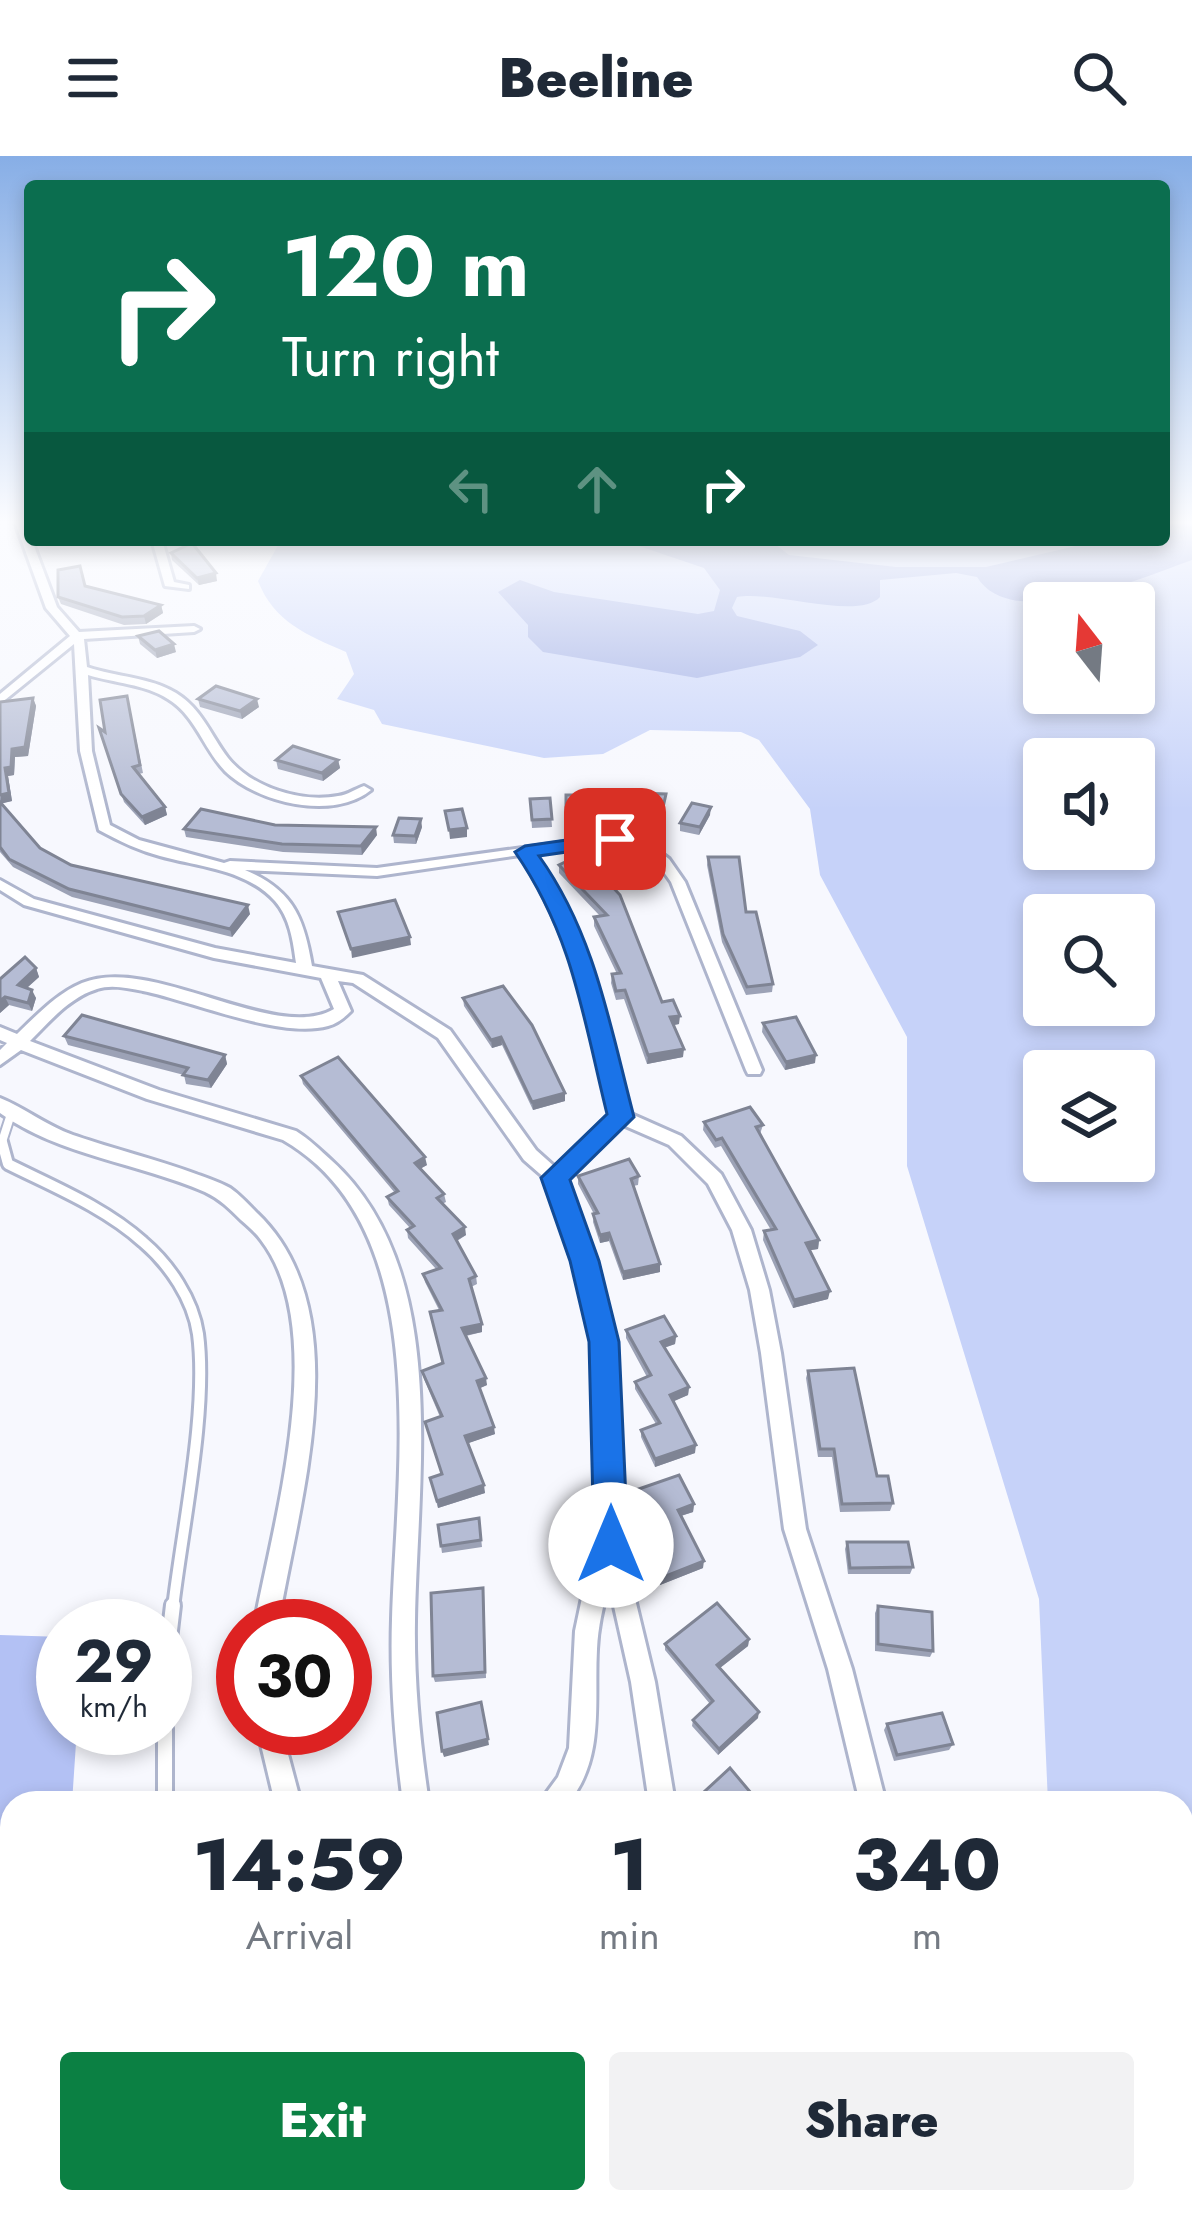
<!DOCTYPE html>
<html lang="en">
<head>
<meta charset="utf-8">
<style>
  body { margin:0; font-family:Jost,sans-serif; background:#f2f2f3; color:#1f2937; height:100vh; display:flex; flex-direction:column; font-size:45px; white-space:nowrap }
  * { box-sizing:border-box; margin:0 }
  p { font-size:39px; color:#747a83 }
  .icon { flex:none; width:66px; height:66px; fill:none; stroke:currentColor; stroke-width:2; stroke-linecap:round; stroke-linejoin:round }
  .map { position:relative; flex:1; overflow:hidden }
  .panel { position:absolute; left:0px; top:1635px; width:1194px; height:423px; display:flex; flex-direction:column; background:#fff; border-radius:36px 36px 0 0; box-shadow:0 6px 18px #0003 }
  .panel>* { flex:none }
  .guide { position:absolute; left:24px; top:24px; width:1146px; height:366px; border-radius:12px; box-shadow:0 6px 18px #0003; background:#0b6e4f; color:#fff; overflow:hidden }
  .needle { width:78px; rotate:343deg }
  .controls { position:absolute; left:1023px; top:426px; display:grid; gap:24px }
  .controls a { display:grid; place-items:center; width:132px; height:132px; border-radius:12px; background:#fff; box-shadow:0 6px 18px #0003; font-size:60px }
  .speed { position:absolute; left:36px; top:1443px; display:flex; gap:24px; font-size:60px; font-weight:700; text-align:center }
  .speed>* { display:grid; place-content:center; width:156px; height:156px; border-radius:50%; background:#fff; box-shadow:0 6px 18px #0003; line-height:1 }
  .speed small { font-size:30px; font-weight:400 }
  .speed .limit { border:18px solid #d22; background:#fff; color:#111 }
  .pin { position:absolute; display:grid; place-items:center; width:102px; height:102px; color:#fff; margin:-51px; border-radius:24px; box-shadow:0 6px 18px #0006 }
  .me { position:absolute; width:132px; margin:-66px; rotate:0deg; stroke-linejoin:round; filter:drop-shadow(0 0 9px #0008) }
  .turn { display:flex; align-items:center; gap:42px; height:252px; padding:0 60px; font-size:54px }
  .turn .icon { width:156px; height:156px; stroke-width:2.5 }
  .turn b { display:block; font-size:84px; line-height:102px }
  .lanes { display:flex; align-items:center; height:114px; padding:0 60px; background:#0003; justify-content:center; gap:60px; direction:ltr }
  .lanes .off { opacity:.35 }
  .eta { display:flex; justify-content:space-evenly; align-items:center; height:204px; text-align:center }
  .eta b { font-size:72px; font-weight:800; line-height:84px }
  .button { display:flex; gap:24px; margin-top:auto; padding:24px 60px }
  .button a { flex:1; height:138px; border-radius:12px; background:#0b8043; color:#fff; font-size:48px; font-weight:800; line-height:138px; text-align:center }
  .button a+a { background:#f2f2f3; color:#1f2937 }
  header { display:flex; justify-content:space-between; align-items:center; height:156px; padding:0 60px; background:#fff; font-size:54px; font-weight:800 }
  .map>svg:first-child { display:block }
  .green { fill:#c6d2f9; fill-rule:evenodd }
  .forest { fill:#b3c1f4 }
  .water { fill:#95a5e2 }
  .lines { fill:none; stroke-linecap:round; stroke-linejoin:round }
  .service-far2-casing { stroke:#aeb5cd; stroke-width:12 }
  .service-far1-casing { stroke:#aeb5cd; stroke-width:16 }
  .service-casing { stroke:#aeb5cd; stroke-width:20 }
  .minor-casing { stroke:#aeb5cd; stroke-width:6 }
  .service-far2 { stroke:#fff; stroke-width:8 }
  .service-far1 { stroke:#fff; stroke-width:10 }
  .service { stroke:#fff; stroke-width:14 }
  .minor { fill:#fff; fill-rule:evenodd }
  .wall { fill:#9ca2b6 }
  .shaded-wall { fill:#7f8494 }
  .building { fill:#b5bcd4; stroke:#7f8494; stroke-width:3 }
  .route { fill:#1a73e8; stroke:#114b97; stroke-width:3 }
</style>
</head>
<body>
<header><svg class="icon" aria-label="menu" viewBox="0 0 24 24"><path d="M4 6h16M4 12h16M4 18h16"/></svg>Beeline<svg class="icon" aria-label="search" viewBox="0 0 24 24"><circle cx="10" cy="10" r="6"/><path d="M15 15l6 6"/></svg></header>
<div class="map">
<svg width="1192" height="2057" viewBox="0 0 1192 2057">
  <rect width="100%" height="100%" fill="#f7f8fe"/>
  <!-- green -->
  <path class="green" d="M1164 366H1192V2057H1117L1112 2046H1182V1647H1048L1039 1443 907 1010V881L820 719 810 653 759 584 741 576 650 574 603 598 544 602 382 568 374 554 337 543 354 518 346 496C307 479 274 466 258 425L281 384H1164ZM1044 447H1134V537H1044ZM1044 603H1134V693H1044ZM1044 759H1134V849H1044ZM1044 915H1134V1005H1044Z"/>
  <!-- forest -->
  <path class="forest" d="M0 1479 63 1481V1572H77L72 1647H12V2046H44V2057H0Z"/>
  <!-- water -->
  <path class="water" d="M1164 367 1192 370V404C1141 422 1012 478 977 421L956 417 880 424V441C858 465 773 434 737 441L732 452 737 460 800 475 818 489 800 501 697 522 543 496 528 481V469L498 436 520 424 554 436 698 458 714 455 720 434 704 412 621 384H770L789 399 896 411H986L1101 384H1164Z"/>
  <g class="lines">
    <!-- service-far2 casing -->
    <g class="service-far2-casing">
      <path id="service-far2" d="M1 989 11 958"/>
    </g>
    <!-- service-far1 casing -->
    <g class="service-far1-casing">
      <path id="service-far1" d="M2 986 8 1008C54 1031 104 1051 143 1086 169 1108 193 1143 198 1178 208 1255 182 1373 173 1452"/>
    </g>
    <!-- service casing -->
    <g class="service-casing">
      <g id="service">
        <path d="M165 1517 173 1449"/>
        <path d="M165 1572V1647"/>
        <path d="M234 2046 235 2057"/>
      </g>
    </g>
    <!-- minor casing -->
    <g class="minor-casing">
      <g id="minor">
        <path d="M15 366H25L57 451 79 476 194 470 200 473 194 476 84 483 87 511C116 521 150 521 176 537 202 553 211 580 228 602 252 632 302 647 338 640 348 639 355 633 364 630L371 634C333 665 258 647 225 615 203 592 196 560 168 543 145 528 114 527 88 519L92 595 110 669 139 684 224 707 230 705 377 712 616 679 652 690 669 703 685 726 762 914 760 918H748L746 914 671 726C636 671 588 689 533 697 585 778 608 865 629 957L681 980 721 1018 751 1074 769 1134 781 1197 806 1373 852 1513 886 1647H860L828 1513 784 1373 761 1197 750 1134 732 1074 708 1028 669 989 623 969 565 1023 593 1105 614 1186 622 1389 655 1526 675 1647H649L631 1526 609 1428C603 1449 598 1471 597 1493 594 1546 605 1603 568 1647H539L558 1621 569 1592 575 1475 583 1437 600 1389 594 1186 575 1105 547 1024 524 1004 438 882 353 827 338 825 351 855C345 861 337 868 328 870 280 883 192 845 143 835 128 832 111 828 97 833 70 841 49 866 30 885L159 934 296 975C309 983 320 994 331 1004 452 1113 417 1319 415 1465 414 1526 420 1587 429 1647H403C395 1586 390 1525 392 1463 396 1317 436 1072 283 984L147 943 21 894 0 909V894L7 887 0 884V871L17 878C36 860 56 838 82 827 152 798 275 888 334 853L321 822 214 802 24 749 0 734V724L34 743 215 792 296 807C293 785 290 762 275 745 246 713 199 711 160 700 138 694 119 685 99 674L80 595 74 488 0 548V538L70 480 46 452ZM520 699C571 780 593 867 612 959L555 1011 536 994 450 874 363 819 312 810C304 762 293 734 245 714L377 720Z"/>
        <path d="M152 384H162L174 426 189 429V433L165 430Z"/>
        <path d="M0 942C25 952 47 970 73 979 114 993 155 1003 196 1018 207 1022 219 1026 230 1032 240 1039 248 1048 257 1057 361 1156 298 1347 278 1470H254C273 1366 331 1175 261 1084 256 1077 248 1070 241 1064 230 1053 220 1043 205 1036 139 1007 60 1000 0 957Z"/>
        <path d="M257 1572H281L301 1647H275Z"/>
        <path d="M410 2046H440L443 2057H413Z"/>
        <path d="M490 2046H520L523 2057H493Z"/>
        <path d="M767 2046H797L801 2057H771Z"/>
      </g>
    </g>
    <!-- service-far2 -->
    <use href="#service-far2" class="service-far2"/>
    <!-- service-far1 -->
    <use href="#service-far1" class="service-far1"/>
    <!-- service -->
    <use href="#service" class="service"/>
    <!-- minor -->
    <use href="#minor" class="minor"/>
  </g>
  <!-- wall -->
  <g class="wall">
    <path d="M171 397 217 425 199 429 172 404Z"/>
    <path d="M86 430 161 449 163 457 146 468 124 469 61 448 58 441Z"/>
    <path d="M138 480 176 496 157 502 140 488Z"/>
    <path d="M33 542 36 550 28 600 15 601 14 619 8 620 12 645 2 647 40 692 71 709 250 758 232 781 72 741 13 711 0 696V546Z"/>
    <path d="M198 543 259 551 242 563 200 551Z"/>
    <path d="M129 548 143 617 139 618 165 651 167 659 145 669 124 646 99 572 105 576Z"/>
    <path d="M276 604H338L340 612 323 625 278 613Z"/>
    <path d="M608 636 665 646 662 664 610 661Z"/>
    <path d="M566 639H587L588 665H567Z"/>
    <path d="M550 642 552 671 532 672 530 643Z"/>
    <path d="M710 659 699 679 680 675V667Z"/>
    <path d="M275 669 377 679 362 699 283 696 186 681 184 673Z"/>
    <path d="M422 671 416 688 394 687 393 679Z"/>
    <path d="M582 698 662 846 679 868 673 869 683 901 647 908 624 843 616 844 611 827 612 818H617L594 770V761L600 760 559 717V709Z"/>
    <path d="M708 701 773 828 772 836 746 839 722 786 707 709Z"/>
    <path d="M36 812 39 821 27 832 36 842 32 855 9 849 0 857V823Z"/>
    <path d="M463 842 565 945 533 954 502 889 492 892 464 850Z"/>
    <path d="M763 867 815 907 785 914 762 876Z"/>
    <path d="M64 880 225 899 227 908 211 932 186 928 184 919 68 889Z"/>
    <path d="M301 920 427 1009 420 1013 444 1038 446 1046 442 1048 466 1079 457 1085 476 1120 477 1128 471 1131 482 1176 466 1180 487 1229 480 1232 495 1278 468 1287 485 1337 438 1352 430 1322 441 1318 425 1266 440 1261 424 1223 422 1215 443 1207 439 1154 425 1126 423 1118 436 1113 408 1082 407 1074 410 1072 389 1049 387 1041 395 1037 303 928Z"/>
    <path d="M704 966 763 969 760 978 819 1084 818 1093 810 1094 828 1143 793 1152 763 1084 764 1075 771 1074 721 990 715 992 703 974Z"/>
    <path d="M578 1020H639L638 1029 633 1030 660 1116 623 1124 609 1085 600 1087 593 1066 594 1058 578 1028Z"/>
    <path d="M626 1174 676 1180 675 1188 664 1192 689 1231 688 1239 673 1245 695 1297 655 1311 641 1281V1274L656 1268 635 1233V1226L647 1221 626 1182Z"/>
    <path d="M808 1215 877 1320 893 1347 890 1355 840 1356 832 1301H818L806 1222Z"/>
    <path d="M636 1334 694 1348 693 1356 681 1360 703 1412 660 1429 644 1395V1388L655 1384 635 1341Z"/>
    <path d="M479 1362 482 1391 442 1397 438 1369Z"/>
    <path d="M847 1386 913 1411 910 1418H848L845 1393Z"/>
    <path d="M484 1438 486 1522 435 1526 433 1520Z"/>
    <path d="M878 1450 933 1495 930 1501 875 1495V1457Z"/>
    <path d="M749 1483 748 1490 720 1512 758 1562 718 1599 692 1570 693 1564 710 1548 665 1494V1488Z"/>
    <path d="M887 1568 953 1588 949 1594 894 1605 884 1574Z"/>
  </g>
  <!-- shaded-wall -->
  <g class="shaded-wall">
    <path d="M216 417 217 425 199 429 197 422Z"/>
    <path d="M161 449 163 457 146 468 144 460Z"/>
    <path d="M174 488 176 496 157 502 155 494Z"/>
    <path d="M33 542 36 550 28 600 15 601 14 619 8 620 12 645 0 648 5 612Z"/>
    <path d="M257 543 259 551 242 563 240 555Z"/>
    <path d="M338 604 340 612 323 625 322 617Z"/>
    <path d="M165 651 167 659 145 669 142 661Z"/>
    <path d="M711 651 710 659 699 679 700 671Z"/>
    <path d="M421 663 422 671 416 688 415 680Z"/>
    <path d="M376 671 377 679 362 699 361 690Z"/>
    <path d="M467 672V681L450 683 449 674Z"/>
    <path d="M248 749 250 758 232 781 230 773Z"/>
    <path d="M410 781 411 789 352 802 351 793Z"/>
    <path d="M36 812 39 821 21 837 18 829Z"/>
    <path d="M32 834 36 842 32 855 28 847Z"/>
    <path d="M5 841 9 849 0 857V845Z"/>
    <path d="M680 860 679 868 669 870 670 861Z"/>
    <path d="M501 881 502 889 492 892 491 884Z"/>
    <path d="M684 893 683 901 647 908 648 899Z"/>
    <path d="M225 899 227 908 211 932 208 924Z"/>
    <path d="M816 899 815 907 785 914 786 906Z"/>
    <path d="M565 937V945L533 954 532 946Z"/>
    <path d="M425 1001 427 1009 416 1015 415 1007Z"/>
    <path d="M465 1071 466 1079 454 1086 453 1078Z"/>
    <path d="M609 1077V1085L600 1087V1079Z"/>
    <path d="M819 1084 818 1093 805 1095 806 1087Z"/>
    <path d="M660 1108V1116L623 1124V1116Z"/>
    <path d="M830 1135 828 1143 793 1152 794 1144Z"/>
    <path d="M482 1168V1176L463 1180 462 1172Z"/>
    <path d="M676 1180 675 1188 660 1193 661 1186Z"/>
    <path d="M486 1222 487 1229 478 1233 477 1225Z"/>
    <path d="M689 1231 688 1239 670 1247V1239Z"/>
    <path d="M494 1271 495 1278 466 1288 465 1280Z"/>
    <path d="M696 1289 695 1297 655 1311V1303Z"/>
    <path d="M484 1329 485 1337 438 1352 437 1345Z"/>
    <path d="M694 1348 693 1356 677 1361 678 1354Z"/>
    <path d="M704 1405 703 1412 660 1429 661 1422Z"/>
    <path d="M749 1483 748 1490 716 1515 717 1509Z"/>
    <path d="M759 1556 758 1562 718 1599 719 1593Z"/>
    <path d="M488 1583 489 1589 444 1601 442 1595Z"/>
  </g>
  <!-- building -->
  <g class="building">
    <path d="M192 387 216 417 197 422 171 397Z"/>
    <path d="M80 410 85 430 161 449 144 460 122 461 58 441V414Z"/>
    <path d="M159 475 174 488 155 494 138 480Z"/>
    <path d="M216 530 257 543 240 555 198 543Z"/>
    <path d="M127 540 140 609 133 611 165 651 142 661 121 638 99 572 105 576 100 544Z"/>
    <path d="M33 542 25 591 12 593 11 611 5 612 9 637 0 639V546Z"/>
    <path d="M293 590 338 604 322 617 276 604Z"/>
    <path d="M608 636 666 638 662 656 611 653Z"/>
    <path d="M566 639H587L588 657H566Z"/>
    <path d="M550 642 552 663 532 664 530 643Z"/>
    <path d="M0 646 40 692 71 709 248 749 230 773 69 733 9 703 0 691Z"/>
    <path d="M692 647 711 651 700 671 680 667Z"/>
    <path d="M201 653 275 669 376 671 361 690 282 688 184 673Z"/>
    <path d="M462 653 467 672 449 674 445 655Z"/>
    <path d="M399 662 421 663 415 680 393 679Z"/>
    <path d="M582 698 620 739 662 846 673 844 680 860 670 861 684 893 648 899 625 834 616 835 612 818 621 817 594 761 607 759 559 709Z"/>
    <path d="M708 701H739L746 756H756L773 828 747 831 723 778Z"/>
    <path d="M395 744 410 781 351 793 338 756Z"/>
    <path d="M25 801 36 812 18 829 32 834 28 847 5 841 0 845V823Z"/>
    <path d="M503 830 532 869 565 937 532 946 501 881 491 884 463 842Z"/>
    <path d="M82 859 225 899 208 924 183 919 188 912 64 880Z"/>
    <path d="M796 861 816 899 786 906 763 867Z"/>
    <path d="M338 901 425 1001 415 1007 444 1038 437 1042 465 1071 453 1078 476 1120 469 1123 482 1168 462 1172 486 1222 477 1225 494 1271 465 1280 484 1329 437 1345 430 1322 442 1318 425 1266 442 1260 422 1215 443 1207 430 1156 442 1154 423 1118 441 1112 407 1074 414 1070 387 1041 398 1035 301 920Z"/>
    <path d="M750 951 763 969 756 971 819 1084 806 1087 830 1135 794 1144 764 1075 776 1073 722 982 716 984 704 966Z"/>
    <path d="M629 1003 639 1020 631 1023 660 1108 623 1116 609 1077 600 1079 593 1058 598 1057 578 1020Z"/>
    <path d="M664 1160 676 1180 661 1186 689 1231 670 1239 696 1289 655 1303 641 1274 660 1267 635 1226 651 1219 626 1174Z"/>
    <path d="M854 1212 877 1320H888L893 1347 842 1348 834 1293H820L808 1215Z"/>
    <path d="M679 1319 694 1348 678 1354 704 1405 661 1422 644 1388 658 1383 636 1334Z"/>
    <path d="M479 1362 481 1384 441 1390 438 1369Z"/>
    <path d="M847 1386H908L913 1411 850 1412Z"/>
    <path d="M483 1432 485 1516 433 1520 431 1437Z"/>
    <path d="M717 1447 749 1483 717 1509 759 1556 719 1593 693 1564 713 1545 665 1488Z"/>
    <path d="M878 1450 932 1456 933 1495 878 1488Z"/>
    <path d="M481 1546 488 1583 442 1595 437 1557Z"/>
    <path d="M942 1557 953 1588 897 1599 887 1568Z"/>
    <path d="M730 1612 756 1643 752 1647H692Z"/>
    <path d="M977 1643 978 1647H956Z"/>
    <path d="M880 2046H897L905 2057H871Z"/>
  </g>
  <!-- sky -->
  <linearGradient id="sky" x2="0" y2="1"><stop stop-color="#87aee6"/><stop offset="0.56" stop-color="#fbfcff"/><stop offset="1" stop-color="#fbfcff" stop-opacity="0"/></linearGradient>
  <rect width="1192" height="654" fill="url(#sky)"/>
  <!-- route -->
  <path class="route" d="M615 677 626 683 622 688 539 700C595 778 610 870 634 961L570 1024 599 1105 619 1186 628 1389 623 1400 611 1404 599 1400 594 1389 589 1186 570 1105 541 1022 607 958C583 861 573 780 515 696L525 690Z"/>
</svg>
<div class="controls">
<a><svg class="needle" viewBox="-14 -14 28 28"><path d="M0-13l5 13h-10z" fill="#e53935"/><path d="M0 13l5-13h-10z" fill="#747a83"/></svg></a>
<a><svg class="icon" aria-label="sound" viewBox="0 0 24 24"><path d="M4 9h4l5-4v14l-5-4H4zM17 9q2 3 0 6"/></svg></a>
<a><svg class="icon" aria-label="search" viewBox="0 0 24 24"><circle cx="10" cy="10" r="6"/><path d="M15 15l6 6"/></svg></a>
<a><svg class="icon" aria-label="layers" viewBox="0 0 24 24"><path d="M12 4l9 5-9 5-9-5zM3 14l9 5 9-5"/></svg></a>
</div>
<div class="speed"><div>29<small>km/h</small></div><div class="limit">30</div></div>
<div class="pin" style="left:615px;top:683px;background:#d93025"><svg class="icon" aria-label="arrive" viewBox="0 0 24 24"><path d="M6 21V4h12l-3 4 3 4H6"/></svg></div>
<svg class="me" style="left:611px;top:1389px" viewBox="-20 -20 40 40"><circle r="19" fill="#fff"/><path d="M0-13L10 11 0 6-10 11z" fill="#1a73e8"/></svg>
<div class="guide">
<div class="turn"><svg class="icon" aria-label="right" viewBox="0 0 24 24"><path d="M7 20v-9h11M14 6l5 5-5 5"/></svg><div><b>120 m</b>Turn right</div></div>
<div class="lanes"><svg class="icon off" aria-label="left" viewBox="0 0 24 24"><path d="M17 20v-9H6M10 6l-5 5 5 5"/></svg><svg class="icon off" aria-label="ahead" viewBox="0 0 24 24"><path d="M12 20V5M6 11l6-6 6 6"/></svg><svg class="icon" aria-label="right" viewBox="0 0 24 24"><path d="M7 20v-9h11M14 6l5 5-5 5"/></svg></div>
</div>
<section class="panel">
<div class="eta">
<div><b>14:59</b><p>Arrival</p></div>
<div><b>1</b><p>min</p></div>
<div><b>340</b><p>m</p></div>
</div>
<div class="button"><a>Exit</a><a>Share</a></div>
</section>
</div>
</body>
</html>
